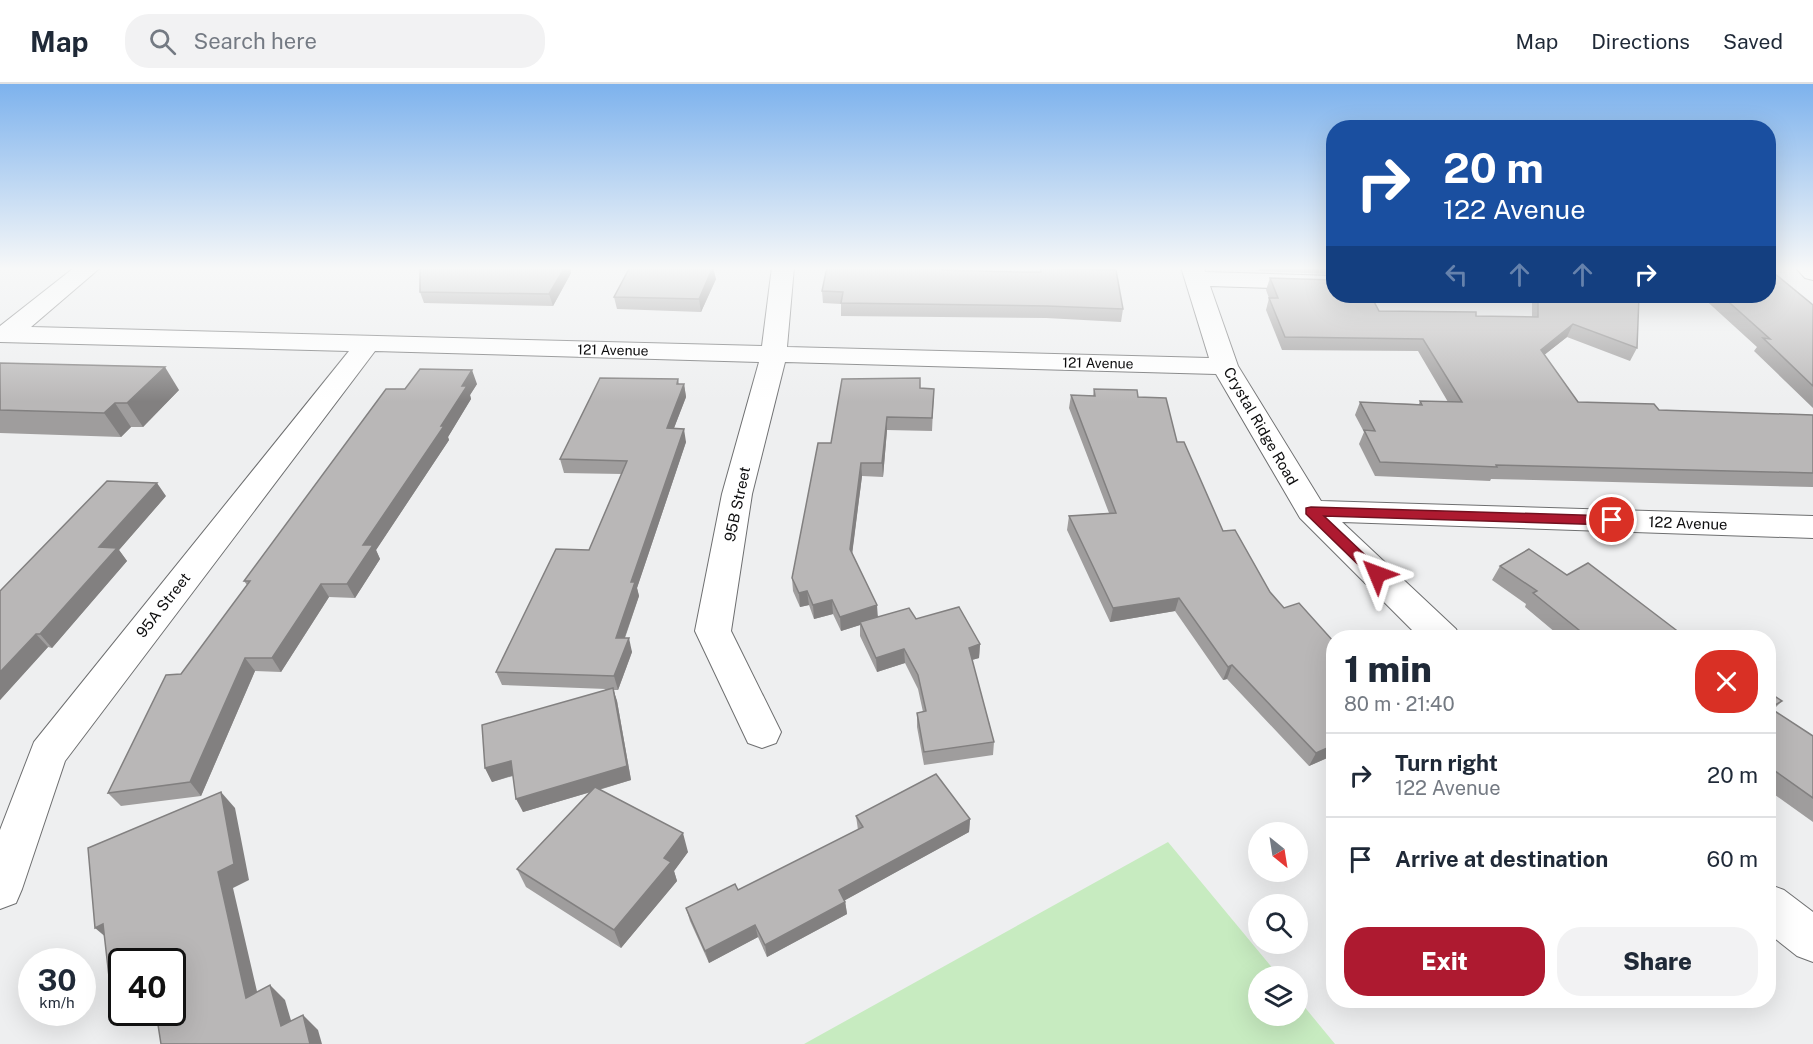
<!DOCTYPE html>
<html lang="en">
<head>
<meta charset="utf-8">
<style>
  body { margin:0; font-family:"Public Sans",sans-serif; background:#f2f2f3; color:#1f2937; height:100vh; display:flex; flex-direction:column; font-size:22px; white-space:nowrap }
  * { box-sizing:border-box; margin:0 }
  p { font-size:20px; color:#747a83 }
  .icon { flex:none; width:33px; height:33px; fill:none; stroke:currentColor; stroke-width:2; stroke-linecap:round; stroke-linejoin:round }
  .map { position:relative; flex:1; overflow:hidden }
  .drawer { position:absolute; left:1326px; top:546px; width:450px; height:378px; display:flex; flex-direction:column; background:#fff; border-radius:24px; box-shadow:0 6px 24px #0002 }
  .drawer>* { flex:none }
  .banner { position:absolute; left:1326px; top:36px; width:450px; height:183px; border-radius:24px; box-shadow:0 6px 24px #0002; background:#1a4fa0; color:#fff; overflow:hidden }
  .needle { width:39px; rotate:150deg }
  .fabs { position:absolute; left:1248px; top:738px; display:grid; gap:12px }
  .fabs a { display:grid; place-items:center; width:60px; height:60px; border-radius:50%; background:#fff; box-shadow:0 6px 24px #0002; font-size:30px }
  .speed { position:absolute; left:18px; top:864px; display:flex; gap:12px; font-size:30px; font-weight:700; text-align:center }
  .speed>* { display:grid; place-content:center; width:78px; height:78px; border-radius:50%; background:#fff; box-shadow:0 6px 24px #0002; line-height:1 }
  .speed small { font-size:15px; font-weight:400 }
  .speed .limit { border:3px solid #111; border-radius:9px; background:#fff; color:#111 }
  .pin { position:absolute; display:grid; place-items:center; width:51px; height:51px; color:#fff; margin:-26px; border:3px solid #fff; border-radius:50%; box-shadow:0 2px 6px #0007 }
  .me { position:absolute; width:66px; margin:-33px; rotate:314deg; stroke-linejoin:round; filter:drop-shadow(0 0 4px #0008) }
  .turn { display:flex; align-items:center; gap:21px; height:126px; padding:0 18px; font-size:27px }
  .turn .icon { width:78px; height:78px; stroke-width:2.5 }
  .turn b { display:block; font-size:42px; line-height:51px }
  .lanes { display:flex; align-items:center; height:57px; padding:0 18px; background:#0003; justify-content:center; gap:30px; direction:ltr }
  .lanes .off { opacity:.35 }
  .round { display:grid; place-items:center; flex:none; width:63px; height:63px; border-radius:24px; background:#f2f2f3 }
  .headline { display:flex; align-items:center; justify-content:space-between; height:102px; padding:0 18px }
  h1 { font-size:36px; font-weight:800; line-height:45px }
  .primary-button { display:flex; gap:12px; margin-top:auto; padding:12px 18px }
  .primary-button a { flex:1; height:69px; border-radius:24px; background:#ae1a30; color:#fff; font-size:24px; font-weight:800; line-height:69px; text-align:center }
  .primary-button a+a { background:#f2f2f3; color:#1f2937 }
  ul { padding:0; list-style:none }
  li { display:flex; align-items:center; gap:18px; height:84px; padding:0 18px; border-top:2px solid #e0e1e3 }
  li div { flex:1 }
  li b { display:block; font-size:22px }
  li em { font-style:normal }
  header { display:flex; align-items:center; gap:36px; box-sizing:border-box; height:84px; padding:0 30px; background:#fff; border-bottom:2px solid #e0e1e3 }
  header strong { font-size:28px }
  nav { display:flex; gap:33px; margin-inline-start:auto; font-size:21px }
  .search { width:420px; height:54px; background:#f2f2f3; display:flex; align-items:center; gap:15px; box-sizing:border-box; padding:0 21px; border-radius:24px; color:#747a83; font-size:22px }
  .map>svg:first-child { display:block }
  .green { fill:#c7ebc0 }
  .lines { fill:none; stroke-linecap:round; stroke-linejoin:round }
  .minor-casing { stroke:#6e6f70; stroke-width:2 }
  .minor { fill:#fff; fill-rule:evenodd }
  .wall { fill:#9f9d9d }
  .shaded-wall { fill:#828080 }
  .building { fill:#b9b7b7; stroke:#828080; stroke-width:1.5 }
  .route { fill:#ae1a30; stroke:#71111f; stroke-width:1.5 }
  .labels { text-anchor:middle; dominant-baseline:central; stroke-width:4.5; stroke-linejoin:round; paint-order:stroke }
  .far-street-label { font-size:14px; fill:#0d0d0e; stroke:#fff }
  .street-label { font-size:15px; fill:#0d0d0e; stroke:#fff }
</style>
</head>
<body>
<header>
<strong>Map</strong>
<div class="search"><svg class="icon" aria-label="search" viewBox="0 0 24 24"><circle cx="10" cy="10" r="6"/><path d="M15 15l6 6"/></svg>Search here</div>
<nav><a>Map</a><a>Directions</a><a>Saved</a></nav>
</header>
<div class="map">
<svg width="1813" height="960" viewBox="0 0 1813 960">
  <rect width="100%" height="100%" fill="#eeeff0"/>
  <!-- green -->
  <path class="green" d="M1168 758 1279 892H1258V932H1298V915L1335 960H804Z"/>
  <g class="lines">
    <!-- minor casing -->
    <g class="minor-casing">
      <g id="minor">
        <path d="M75 183H101L31 243 762 262 772 183H794L787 263 1209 274 1181 183H1204L1205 188 1334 192V206L1210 202 1238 282 1321 417 1813 432V454L1342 438 1456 545 1460 554H1420L1300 434 1216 290 785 278 752 410 731 547 781 648 776 659 762 664 748 659 695 547 722 410 759 278 375 267 65 677 22 805 16 819 0 825V746L34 658 349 267 0 258V242Z"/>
        <path d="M1795 183H1813V196L1805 194Z"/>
        <path d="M1768 800 1784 806 1813 828V878L1797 872 1768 849Z"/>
      </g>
    </g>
    <!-- minor -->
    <use href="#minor" class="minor"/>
  </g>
  <!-- wall -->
  <g class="wall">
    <path d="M420 183H570L571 189 553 222 424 219 420 208Z"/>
    <path d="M1257 183H1334V190L1259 187Z"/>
    <path d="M942 186 1123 225 1121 238 1046 234 841 232V220L823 219 822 207Z"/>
    <path d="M1270 194 1379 227 1476 232 1532 233V212H1637V264L1630 277 1567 253 1544 271 1578 318 1659 326 1813 331V403L1491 395 1490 397 1375 392 1359 360 1364 348 1355 331 1360 318 1419 320 1420 317 1448 318 1418 267 1282 266 1266 226 1269 214 1266 206Z"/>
    <path d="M716 195 701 228 617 225 614 213Z"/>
    <path d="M1701 212H1768L1813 221V324L1754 267 1757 263Z"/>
    <path d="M0 279 179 306 143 343H131L121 353 0 349Z"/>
    <path d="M920 294V304L934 305 932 347 887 346 883 393 862 392 852 469 878 533 916 535 980 560 979 574 972 576 994 658 993 671 924 681 917 643V629L923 628 918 605 905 579 877 588 860 552V541L841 547 833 530 814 535 809 521 800 523 793 507 792 494 831 359Z"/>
    <path d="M678 295 679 300H684L686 313 674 344 686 358 637 504 639 512 625 554 632 568 618 606H613L617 617 631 696 599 706 688 768 674 787 677 797 621 864 526 803 517 785 591 708 523 728 513 692 492 698 485 684 606 605 502 601 496 588 589 466 622 390 564 389 560 375Z"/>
    <path d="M477 300 470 311 471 315 448 353 449 356 376 466 380 475 355 514 329 513 281 588 255 587 201 712 121 722 108 709 247 501 244 497 405 305Z"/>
    <path d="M1094 305 1138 313 1177 358 1223 447 1334 671 1309 682 1227 595 1223 596 1175 527 1110 538 1067 446 1069 432 1109 429 1069 324 1071 311 1093 312Z"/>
    <path d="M166 412 119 466 127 477 52 564 48 563 0 616V507Z"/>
    <path d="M1500 482 1567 491 1682 554H1562L1525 523 1526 520 1492 496Z"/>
    <path d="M1768 608 1782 617 1773 626 1813 652V738L1768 706Z"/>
    <path d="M856 732 970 735 969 748 845 816 847 830 767 873 758 853 709 879 690 837 686 824 738 806 858 746Z"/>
    <path d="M1608 916H1623L1615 923Z"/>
  </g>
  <!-- shaded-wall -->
  <g class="shaded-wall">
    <path d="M565 183H570L571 189 553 222 549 210Z"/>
    <path d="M713 183 716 195 701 228 699 215Z"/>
    <path d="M1573 240 1567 253 1534 279 1541 266Z"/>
    <path d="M165 283 179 306 143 343 127 319Z"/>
    <path d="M472 286 477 300 470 311 471 315 448 353 449 356 376 466 380 475 355 514 347 500 363 461 441 342 462 302Z"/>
    <path d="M684 300 686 313 669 357 667 344Z"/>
    <path d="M115 319 131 343 121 353 104 329Z"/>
    <path d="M887 333V346L883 393 882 379Z"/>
    <path d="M684 345 686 358 637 504 639 512 620 567 616 554 631 498Z"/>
    <path d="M861 379 862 392 851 479 850 465Z"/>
    <path d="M157 399 166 412 119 466 127 477 52 564 40 550 99 463Z"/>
    <path d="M321 500 329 513 281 588 272 574Z"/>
    <path d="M807 507 809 521 800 523 799 509Z"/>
    <path d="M1179 514 1175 527 1110 538 1113 524Z"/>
    <path d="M832 516 833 530 814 535 813 521Z"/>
    <path d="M877 521 878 535 860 538V541L841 547 840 533Z"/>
    <path d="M36 550 48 563 0 616V588Z"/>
    <path d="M629 554 632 568 618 606 614 592Z"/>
    <path d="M980 560 979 574 968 577 969 564Z"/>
    <path d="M904 565 905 579 877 588 876 574Z"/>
    <path d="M245 574 255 587 201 712 190 698Z"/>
    <path d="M1232 581 1227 595 1223 596 1228 583Z"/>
    <path d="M613 604 617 617 631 696 523 728 516 715Z"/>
    <path d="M1334 661V671L1309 682 1316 669Z"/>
    <path d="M511 677 517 690 492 698 485 684Z"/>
    <path d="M221 708 235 724 249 796 233 804 262 929 246 914 218 788Z"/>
    <path d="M970 735 969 748 840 819 839 806Z"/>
    <path d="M683 749 688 768 674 787 677 797 621 864 614 846 664 774Z"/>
    <path d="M845 818 847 830 767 873 765 861Z"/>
    <path d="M103 840 114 860 95 844Z"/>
    <path d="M755 841 758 853 709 879 705 867Z"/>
    <path d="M270 901 285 916 297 957 281 942Z"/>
    <path d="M122 924V928H160L133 942 113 928Z"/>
    <path d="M303 931 318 946 322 960H310Z"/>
  </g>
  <!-- building -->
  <g class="building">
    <path d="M420 183H565L549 210 420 208Z"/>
    <path d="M630 183H713L699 215 614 213Z"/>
    <path d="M827 183H942V186L1022 188H1041V184L1116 186 1123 225 1047 222 841 219 843 208 822 207Z"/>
    <path d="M1768 184 1813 221V302L1763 254 1770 255 1722 212H1768Z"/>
    <path d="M1270 194 1334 196V212H1371L1379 227 1476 228V232L1538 233V212H1639L1637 264 1573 240 1541 266 1578 318 1654 320 1659 326 1813 331V389L1496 381 1497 383 1380 378 1364 346 1375 347 1360 318 1422 321 1420 317 1462 318 1423 255 1285 253 1269 214H1278Z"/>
    <path d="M0 279 165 283 127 319H115L104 329 0 326Z"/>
    <path d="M420 285 472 286 462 302H467L441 342H444L363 461H373L347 500H321L272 574H245L190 698 108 709 166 591 181 590 250 497H244L386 305H405Z"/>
    <path d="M600 294 678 295 677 300H684L667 344 684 345 631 498H635L616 554H629L614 592 496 588 556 465 589 466 627 377 560 375Z"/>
    <path d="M920 294V304L934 305 932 334 887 333 882 379H861L850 465 877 521 840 533 832 516 813 521 807 507 799 509 792 494 818 359H831L842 295Z"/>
    <path d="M1094 305 1137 306 1138 313 1166 314 1177 358H1184L1223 447 1235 446 1270 508 1284 524 1299 519 1334 558V661L1316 669 1232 581 1228 583 1179 514 1113 524 1069 432 1116 429 1071 311 1095 312Z"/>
    <path d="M107 397 157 399 99 463 117 464 40 550H36L0 588V507Z"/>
    <path d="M1529 465 1567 491 1588 479 1684 552 1680 554H1589L1533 509 1537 507 1500 482Z"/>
    <path d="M959 523 980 560 969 564 994 658 924 668 917 629 926 627 918 591 904 565 876 574 860 538 909 524 916 535Z"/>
    <path d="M613 604 627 682 516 715 511 677 485 684 482 641Z"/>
    <path d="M1768 608 1782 617 1770 624 1813 652V714L1768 682Z"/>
    <path d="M936 690 970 735 839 806 845 818 765 861 755 841 705 867 686 824 735 800 738 806 863 743 856 732Z"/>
    <path d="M595 703 683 749 664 774 671 778 614 846 517 785Z"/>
    <path d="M221 708 234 780 218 788 246 914 270 901 281 942 303 931 310 960H161L156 928H172V878H122V924L113 928 103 840 95 844 88 764Z"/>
  </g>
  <!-- sky -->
  <linearGradient id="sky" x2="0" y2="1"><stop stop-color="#7db2ed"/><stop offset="0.58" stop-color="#f7f8f8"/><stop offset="1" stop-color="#f7f8f8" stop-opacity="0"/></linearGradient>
  <rect width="1813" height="318" fill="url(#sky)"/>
  <!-- route -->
  <path class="route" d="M1311 423 1612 432 1619 436 1612 441 1324 432 1382 487 1384 490 1377 495 1372 494 1306 430V424Z"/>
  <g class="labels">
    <!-- far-street labels -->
    <g class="far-street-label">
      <text transform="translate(613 266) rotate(1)">121 Avenue</text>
      <text transform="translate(1098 279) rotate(1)">121 Avenue</text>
    </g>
    <!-- street labels -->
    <g class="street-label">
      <text transform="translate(1261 342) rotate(60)">Crystal Ridge Road</text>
      <text transform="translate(737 420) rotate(-78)">95B Street</text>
      <text transform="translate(1688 439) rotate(2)">122 Avenue</text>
      <text transform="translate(163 521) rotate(-52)">95A Street</text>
    </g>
  </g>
</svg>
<div class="fabs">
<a><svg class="needle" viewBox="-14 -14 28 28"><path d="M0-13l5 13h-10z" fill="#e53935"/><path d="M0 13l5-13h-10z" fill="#747a83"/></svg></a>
<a><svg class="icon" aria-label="search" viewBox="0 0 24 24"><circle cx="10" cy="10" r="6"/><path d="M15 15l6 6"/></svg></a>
<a><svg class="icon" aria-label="layers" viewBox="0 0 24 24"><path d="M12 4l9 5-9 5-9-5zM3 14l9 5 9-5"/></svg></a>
</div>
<div class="speed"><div>30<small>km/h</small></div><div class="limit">40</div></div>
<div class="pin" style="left:1612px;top:436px;background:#d93025"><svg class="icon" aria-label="arrive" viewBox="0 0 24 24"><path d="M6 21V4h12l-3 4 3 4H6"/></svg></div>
<svg class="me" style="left:1377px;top:490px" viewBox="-20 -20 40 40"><path d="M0-17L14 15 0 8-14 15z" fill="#ae1a30" stroke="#fff" stroke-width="4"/></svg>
<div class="banner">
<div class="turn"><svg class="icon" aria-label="right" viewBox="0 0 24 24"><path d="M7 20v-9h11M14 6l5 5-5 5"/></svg><div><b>20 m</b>122 Avenue</div></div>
<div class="lanes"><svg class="icon off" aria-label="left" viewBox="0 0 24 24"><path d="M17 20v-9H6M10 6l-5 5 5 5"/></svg><svg class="icon off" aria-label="ahead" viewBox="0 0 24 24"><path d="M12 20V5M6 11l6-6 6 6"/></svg><svg class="icon off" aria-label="ahead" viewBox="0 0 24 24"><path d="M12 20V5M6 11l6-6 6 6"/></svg><svg class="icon" aria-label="right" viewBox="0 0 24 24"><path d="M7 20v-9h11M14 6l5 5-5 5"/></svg></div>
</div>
<section class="drawer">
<div class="headline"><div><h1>1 min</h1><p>80 m · 21:40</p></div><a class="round" style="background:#d93025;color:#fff"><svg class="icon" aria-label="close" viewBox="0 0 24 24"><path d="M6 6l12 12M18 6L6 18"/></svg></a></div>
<ul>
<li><svg class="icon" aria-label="right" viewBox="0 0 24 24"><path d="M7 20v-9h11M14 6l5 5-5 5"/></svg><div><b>Turn right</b><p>122 Avenue</p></div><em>20 m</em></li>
<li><svg class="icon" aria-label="arrive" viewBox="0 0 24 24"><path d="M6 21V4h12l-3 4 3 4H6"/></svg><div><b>Arrive at destination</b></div><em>60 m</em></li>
</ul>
<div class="primary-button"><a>Exit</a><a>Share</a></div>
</section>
</div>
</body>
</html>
